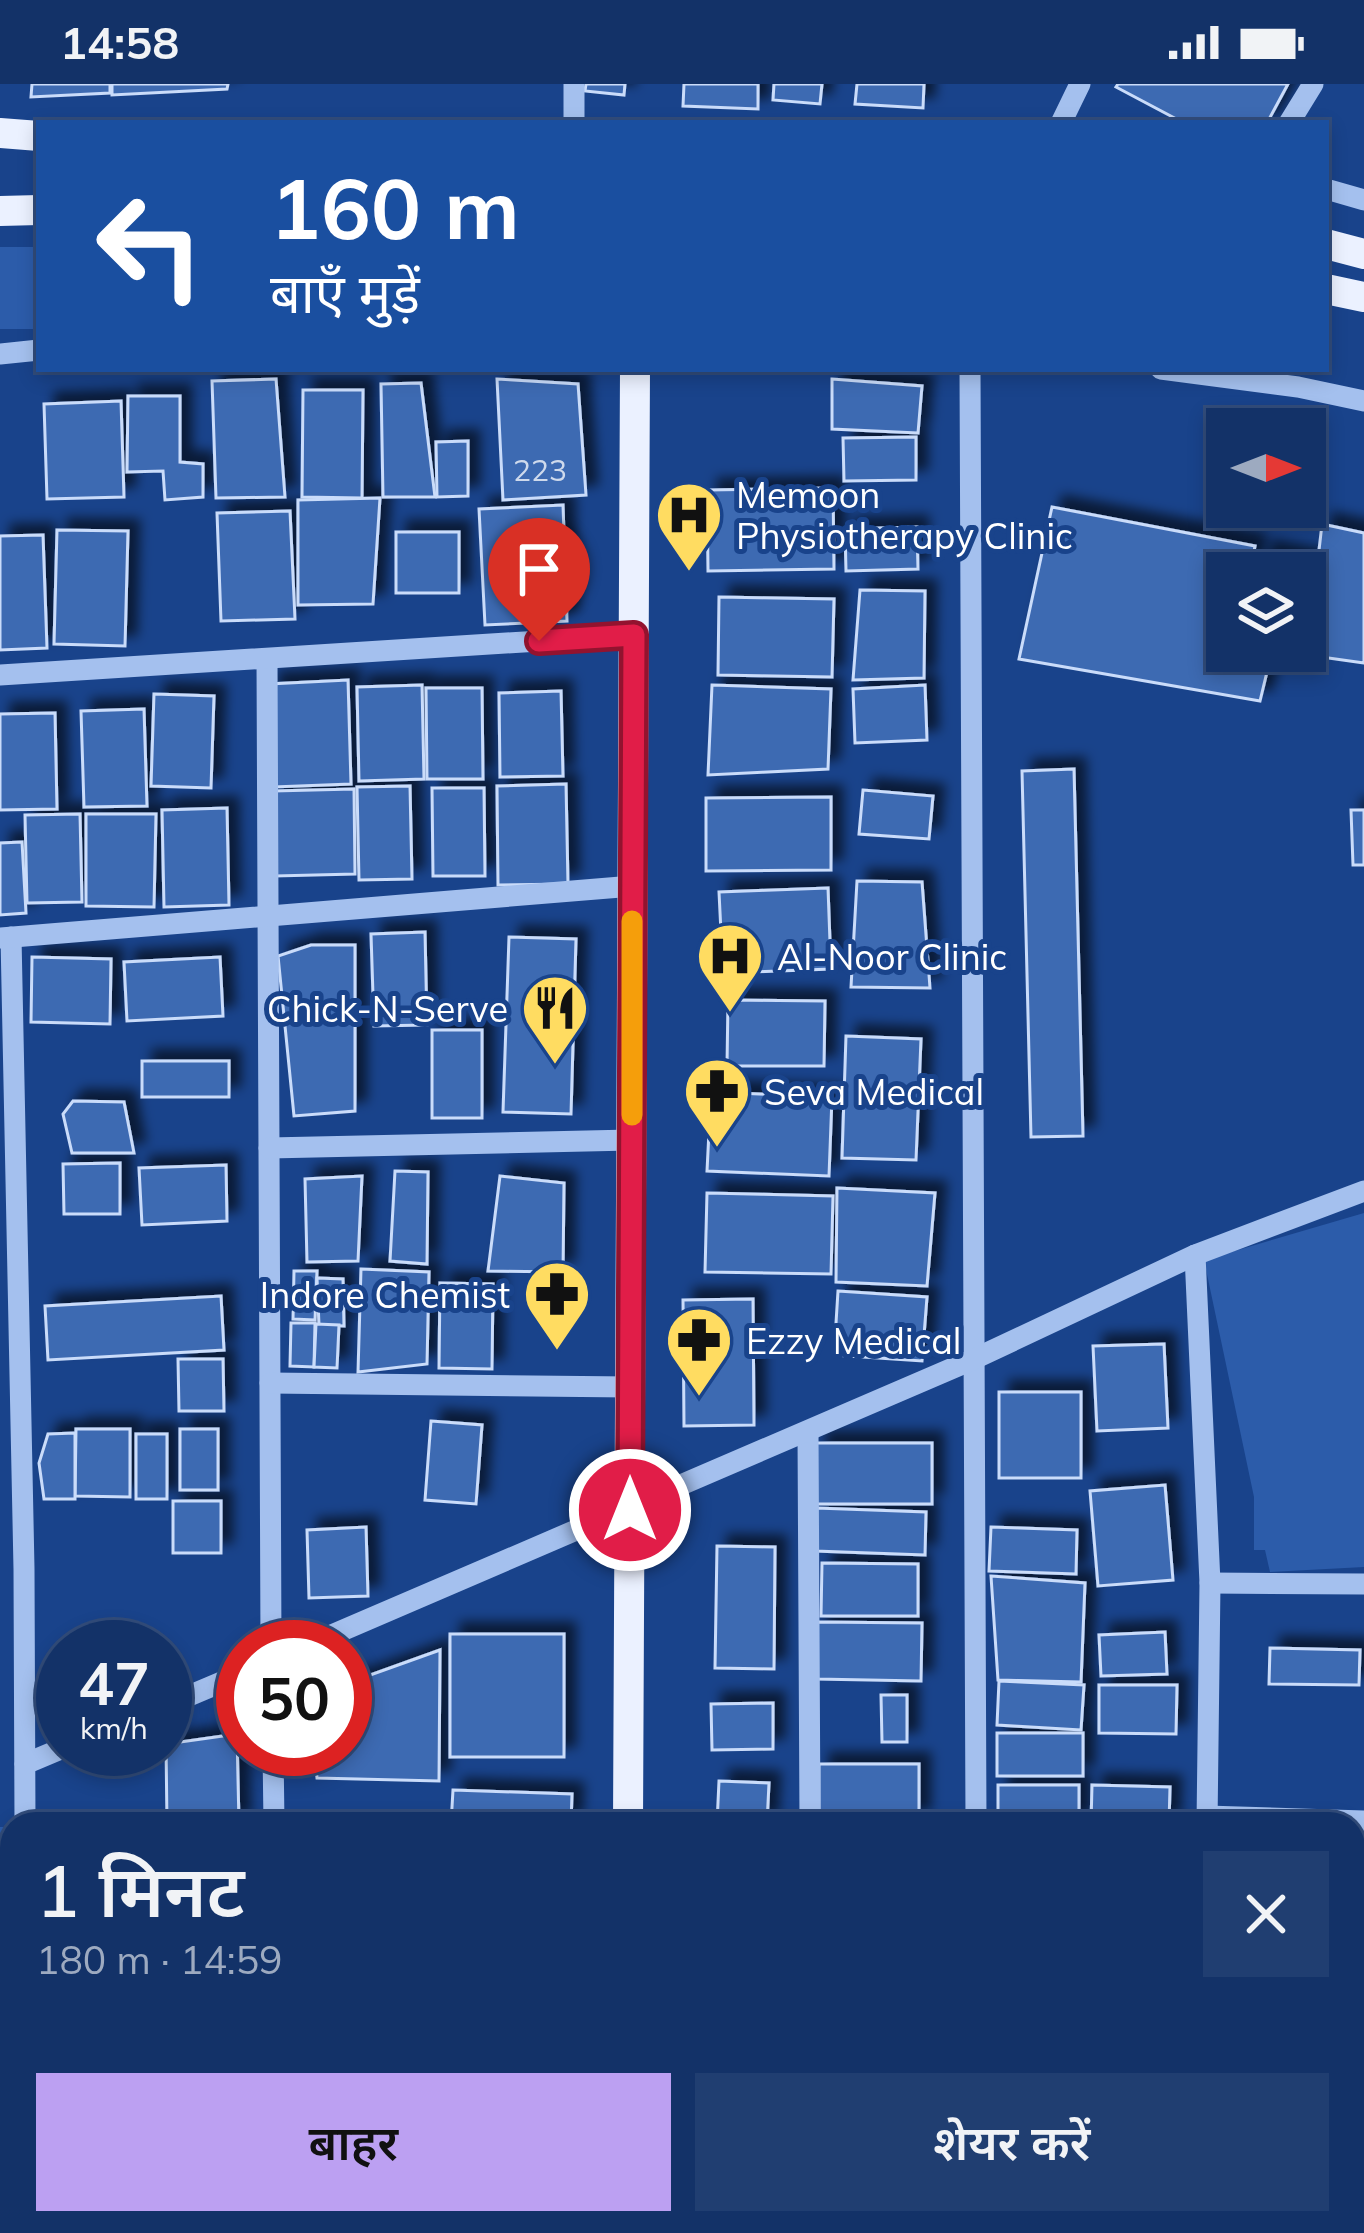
<!DOCTYPE html>
<html lang="hi">
<head>
<meta charset="utf-8">
<style>
  body { margin:0; font-family:Mulish,"Noto Sans Devanagari",sans-serif; background:#203e71; color:#f1f3f6; height:100vh; display:flex; flex-direction:column; font-size:45px; white-space:nowrap }
  * { box-sizing:border-box; margin:0 }
  p { font-size:39px; color:#9daac0 }
  .icon { flex:none; width:66px; height:66px; fill:none; stroke:currentColor; stroke-width:2; stroke-linecap:round; stroke-linejoin:round }
  .map { position:relative; flex:1; overflow:hidden }
  .sheet { position:absolute; left:0px; top:1728px; width:1365px; height:423px; display:flex; flex-direction:column; background:#133268; border-radius:36px 36px 0 0; box-shadow:0 6px 18px #0003,0 0 0 3px #324d7c }
  .sheet>* { flex:none }
  .guide { position:absolute; left:36px; top:36px; width:1293px; height:252px; border-radius:0px; box-shadow:0 6px 18px #0003,0 0 0 3px #324d7c; background:#1a4fa0; color:#fff; overflow:hidden }
  .needle { width:78px; rotate:90deg }
  .buttons { position:absolute; left:1206px; top:324px; display:grid; gap:24px }
  .buttons a { display:grid; place-items:center; width:120px; height:120px; border-radius:0px; background:#133268; box-shadow:0 6px 18px #0003,0 0 0 3px #324d7c; font-size:60px }
  .speed { position:absolute; left:36px; top:1536px; display:flex; gap:24px; font-size:60px; font-weight:700; text-align:center }
  .speed>* { display:grid; place-content:center; width:156px; height:156px; border-radius:50%; background:#133268; box-shadow:0 6px 18px #0003,0 0 0 3px #324d7c; line-height:1 }
  .speed small { font-size:30px; font-weight:400 }
  .speed .limit { border:18px solid #d22; background:#fff; color:#111 }
  .pin { position:absolute; display:grid; place-items:center; width:102px; height:102px; color:#fff; margin:-123px -51px; border-radius:50% 50% 50% 0; rotate:-45deg; box-shadow:0 0 12px #0007 }
  .pin .icon { rotate:45deg }
  .me { position:absolute; width:132px; margin:-66px; rotate:0deg; stroke-linejoin:round; filter:drop-shadow(0 0 9px #0008) }
  .turn { display:flex; align-items:center; gap:42px; height:252px; padding:0 36px; font-size:54px }
  .turn .icon { width:156px; height:156px; stroke-width:2.5 }
  .turn b { display:block; font-size:84px; line-height:102px }
  .round { display:grid; place-items:center; flex:none; width:126px; height:126px; border-radius:0px; background:#203e71 }
  .summary { display:flex; align-items:center; justify-content:space-between; height:204px; padding:0 36px }
  h1 { font-size:72px; font-weight:600; line-height:90px }
  .cta { display:flex; gap:24px; margin-top:auto; padding:24px 36px }
  .cta a { flex:1; height:138px; border-radius:0px; background:#bca0f2; color:#111; font-size:48px; font-weight:600; line-height:138px; text-align:center }
  .cta a+a { background:#203e71; color:#f1f3f6 }
  .status { display:flex; justify-content:space-between; align-items:center; height:84px; padding:0 60px; background:#133268; direction:ltr }
  .status svg { height:33px; fill:currentColor }
  .map>svg:first-child { display:block }
  .green { fill:#2c5caa }
  .building { fill:#3e6ab2; stroke:#cadcfa; stroke-width:3; filter:url(#shadow) }
  .lines { fill:none; stroke-linecap:round; stroke-linejoin:round }
  .minor { stroke:#a4c0ee; stroke-width:21 }
  .major { stroke:#ebf1ff; stroke-width:30 }
  .route-casing { stroke:#92132f; stroke-width:30 }
  .route { stroke:#e11d48; stroke-width:21 }
  .slow { stroke:#f59e0b; stroke-width:21 }
  .labels { text-anchor:middle; dominant-baseline:central; stroke-width:10; stroke-linejoin:round; paint-order:stroke }
  .number-label { font-size:30px; fill:#cfdaec }
  .poi-label { font-size:36px; fill:#fff; stroke:#19438b; text-anchor:start }
</style>
</head>
<body>
<div class="status"><b>14:58</b><svg viewBox="0 0 49 12"><path d="M0 12V9h3v3zM5 12V6h3v6zM10 12V3h3v9zM15 12V0h3v12zM26 1h20v11H26zM47 4h2v5h-2z"/></svg></div>
<div class="map">
<svg width="1364" height="2149" viewBox="0 0 1364 2149">
  <defs>
    <filter id="shadow"><feDropShadow dx="11" dy="-11" stdDeviation="6" flood-color="#0009"/></filter>
  </defs>
  <rect width="100%" height="100%" fill="#19438b"/>
  <!-- green -->
  <g class="green">
    <rect x="0" y="163" width="39" height="82"/>
    <path d="M1364 1129V1483L1270 1488 1265 1466H1254V1413L1204 1176Z"/>
    <path d="M0 1743H6L12 1893V2139H21V2149H0Z"/>
  </g>
  <!-- building -->
  <g class="building">
    <path d="M32 0H110V9L31 13Z"/>
    <path d="M112 0H228L227 5 112 11Z"/>
    <path d="M586 0H625L624 11 585 7Z"/>
    <path d="M684 0H758V25L683 22Z"/>
    <path d="M774 0H822L820 20 773 16Z"/>
    <path d="M857 0H924L923 24 855 20Z"/>
    <path d="M1118 0H1288L1267 39H1184L1116 3Z"/>
    <path d="M276 295 285 413 216 414 212 297Z"/>
    <path d="M497 295 578 300 586 411 503 416Z"/>
    <path d="M832 295 922 302 918 349 832 345Z"/>
    <path d="M421 299 435 413H383L381 300Z"/>
    <path d="M303 306H363L362 414 302 413Z"/>
    <path d="M128 312H180V378L203 380V413L165 416 163 387 127 388Z"/>
    <path d="M121 317 124 413 47 415 44 320Z"/>
    <path d="M916 353V396L844 397 843 354Z"/>
    <path d="M468 357V412L437 413 436 358Z"/>
    <path d="M833 404 834 485 708 487 707 406Z"/>
    <path d="M380 414 373 520 298 521V416Z"/>
    <path d="M563 421 567 537 485 541 479 425Z"/>
    <path d="M1052 423 1255 462 1250 489H1227V567H1272L1260 617 1019 575Z"/>
    <path d="M290 427 295 535 221 537 217 429Z"/>
    <path d="M1322 440 1364 449V579L1307 571Z"/>
    <path d="M917 443 918 485 846 487 845 445Z"/>
    <path d="M57 446 128 447 125 562 54 560Z"/>
    <rect x="396" y="448" width="63" height="61"/>
    <path d="M43 451 47 564 0 566V452Z"/>
    <path d="M1262 467 1317 478 1306 534 1305 489H1258Z"/>
    <path d="M860 506 925 507 924 594 853 596Z"/>
    <path d="M719 513 834 515 832 593 718 591Z"/>
    <path d="M348 596 351 700 273 703 269 600Z"/>
    <path d="M422 601 424 695 359 697 357 603Z"/>
    <path d="M712 601 831 605 828 685 708 691Z"/>
    <path d="M925 601 927 656 855 659 853 605Z"/>
    <path d="M426 604H482L483 695H427Z"/>
    <path d="M561 607 563 692 500 693 499 609Z"/>
    <path d="M154 610 214 612 211 704 151 702Z"/>
    <path d="M144 625 147 722 84 723 81 627Z"/>
    <path d="M55 629 57 725 0 726V630Z"/>
    <path d="M1074 685 1083 1052 1031 1053 1022 687Z"/>
    <path d="M566 700 568 800 498 801 497 702Z"/>
    <path d="M410 702 412 795 359 796 357 703Z"/>
    <path d="M432 704H484L485 792H433Z"/>
    <path d="M354 705 355 790 275 792 273 707Z"/>
    <path d="M863 706 933 712 929 755 859 750Z"/>
    <path d="M831 713V786L706 787V714Z"/>
    <path d="M227 724 229 821 164 823 162 726Z"/>
    <path d="M1351 726H1364V781H1353Z"/>
    <path d="M80 730 82 818 27 819 25 731Z"/>
    <path d="M86 730H156L154 823 86 822Z"/>
    <path d="M22 758 26 829 0 831V759Z"/>
    <path d="M857 797 922 798 930 904 851 903Z"/>
    <path d="M828 804 831 885 723 889 719 808Z"/>
    <path d="M425 848 427 941 374 942 371 850Z"/>
    <path d="M509 853 576 855 571 1030 503 1028Z"/>
    <path d="M311 861H355V1027L294 1032 278 872Z"/>
    <path d="M32 873 111 875 110 940 31 938Z"/>
    <path d="M220 873 223 932 127 937 124 878Z"/>
    <path d="M728 916 825 917 824 982H727Z"/>
    <rect x="432" y="946" width="50" height="88"/>
    <path d="M846 952 921 955 916 1076 842 1074Z"/>
    <rect x="142" y="977" width="87" height="36"/>
    <path d="M711 1008 832 1013 829 1092 707 1087Z"/>
    <path d="M73 1017 124 1018 134 1069H72L63 1030Z"/>
    <path d="M120 1079V1130H64L63 1080Z"/>
    <path d="M226 1081 227 1137 142 1141 139 1084Z"/>
    <path d="M395 1087 428 1088 427 1180 390 1177Z"/>
    <path d="M362 1092 358 1177 307 1178 305 1095Z"/>
    <path d="M500 1092 564 1099 563 1188 488 1187Z"/>
    <path d="M837 1104 935 1109 927 1202 836 1198Z"/>
    <path d="M707 1109 833 1112 831 1190 705 1188Z"/>
    <path d="M361 1185 429 1188 427 1280 358 1288Z"/>
    <path d="M294 1187H317L315 1236 293 1235Z"/>
    <path d="M317 1194 343 1195 344 1242 319 1241Z"/>
    <path d="M440 1199 493 1200 492 1285 439 1284Z"/>
    <path d="M838 1207 927 1213 922 1277 834 1271Z"/>
    <path d="M221 1212 224 1266 48 1276 45 1222Z"/>
    <path d="M753 1215 754 1341 684 1342 683 1216Z"/>
    <path d="M291 1239H315L314 1283 290 1282Z"/>
    <path d="M316 1240 339 1241 337 1284 314 1283Z"/>
    <path d="M1164 1260 1168 1344 1097 1347 1093 1262Z"/>
    <path d="M178 1275H223L224 1327H179Z"/>
    <rect x="999" y="1308" width="82" height="86"/>
    <path d="M431 1337 482 1341 476 1420 425 1416Z"/>
    <path d="M76 1345H130V1413L75 1412Z"/>
    <rect x="180" y="1345" width="38" height="61"/>
    <path d="M75 1349V1415H44L39 1379 48 1350Z"/>
    <rect x="136" y="1350" width="31" height="65"/>
    <rect x="816" y="1359" width="116" height="61"/>
    <path d="M1165 1401 1173 1496 1098 1502 1090 1407Z"/>
    <rect x="173" y="1417" width="48" height="52"/>
    <path d="M816 1424 926 1428 925 1471 815 1467Z"/>
    <path d="M366 1443 368 1512 309 1514 307 1446Z"/>
    <path d="M991 1443 1077 1446 1076 1490 989 1487Z"/>
    <path d="M717 1462 775 1463 774 1585 715 1584Z"/>
    <path d="M822 1479 918 1480V1532H821Z"/>
    <path d="M991 1492 1085 1499 1081 1598 998 1596Z"/>
    <path d="M817 1538 922 1539 921 1597 816 1595Z"/>
    <path d="M1165 1548 1167 1590 1101 1592 1099 1551Z"/>
    <rect x="450" y="1550" width="114" height="123"/>
    <path d="M1270 1564 1360 1566 1359 1601 1269 1600Z"/>
    <path d="M440 1566 439 1697 317 1694 314 1665H345V1600Z"/>
    <path d="M999 1597 1084 1601 1081 1646 997 1641Z"/>
    <path d="M1099 1601H1177L1176 1650 1099 1649Z"/>
    <path d="M881 1611H907V1658H882Z"/>
    <path d="M773 1619V1665L712 1666 711 1620Z"/>
    <rect x="997" y="1649" width="86" height="43"/>
    <path d="M237 1650 239 1740H167L166 1660Z"/>
    <rect x="819" y="1680" width="100" height="56"/>
    <path d="M719 1697 769 1699 767 1740H717Z"/>
    <rect x="998" y="1701" width="81" height="39"/>
    <path d="M1092 1701 1170 1703 1169 1740H1091Z"/>
    <path d="M453 1706 572 1710 571 1740H451Z"/>
    <rect x="1353" y="1791" width="11" height="94"/>
    <rect x="1353" y="1907" width="11" height="75"/>
    <path d="M149 2139H224V2148L149 2149Z"/>
    <path d="M314 2139H430V2149H313Z"/>
    <rect x="438" y="2139" width="127" height="10"/>
    <rect x="858" y="2139" width="75" height="10"/>
    <rect x="1016" y="2139" width="47" height="10"/>
    <path d="M1134 2139V2149H1096V2141Z"/>
    <rect x="1154" y="2139" width="49" height="10"/>
    <rect x="1212" y="2139" width="60" height="10"/>
    <rect x="1280" y="2139" width="55" height="10"/>
    <path d="M776 2142V2149H720V2143Z"/>
  </g>
  <g class="lines">
    <!-- minor -->
    <g class="minor">
      <path d="M574 0V39"/>
      <path d="M1061 39 1080 0"/>
      <path d="M1289 39 1313 0"/>
      <path d="M1326 105 1364 116"/>
      <path d="M0 270 39 266"/>
      <path d="M970 285 976 1740"/>
      <path d="M1161 285 1298 303 1364 317"/>
      <path d="M267 575 271 1563"/>
      <path d="M0 591 634 551"/>
      <path d="M11 853 24 1485 25 1740"/>
      <path d="M1 854 633 802"/>
      <path d="M269 1064 631 1056"/>
      <path d="M1195 1171 1210 1499 1207 1740"/>
      <path d="M270 1299 630 1303"/>
      <path d="M808 1348 810 1740"/>
      <path d="M1210 1499 1364 1500"/>
      <path d="M304 1563 974 1275 1195 1171 1364 1107"/>
      <path d="M165 1622 243 1589"/>
      <path d="M273 1665 274 1740"/>
      <path d="M25 1680 63 1664"/>
      <path d="M1206 1732 1364 1737"/>
      <path d="M1353 2052H1364"/>
      <path d="M27 2139V2149"/>
      <path d="M278 2139 279 2149"/>
      <path d="M977 2139V2149"/>
      <path d="M811 2149V2139"/>
    </g>
    <!-- major -->
    <g class="major">
      <path d="M0 49 39 52"/>
      <path d="M0 127 39 126"/>
      <path d="M1326 160 1364 170"/>
      <path d="M1326 205 1364 213"/>
      <path d="M628 1740 635 285"/>
      <path d="M625 2149V2139"/>
    </g>
  </g>
  <g class="lines">
    <!-- route casing -->
    <g class="route-casing">
      <path id="route" d="M539 557 634 551 630 1426"/>
    </g>
    <!-- route -->
    <use href="#route" class="route"/>
    <!-- slow -->
    <path class="slow" d="M632 1031V837"/>
  </g>
  <!-- icons -->
  <defs>
    <g id="hospital-pin" transform="scale(3.45)"><path d="M0 17L-7.5 6A9.5 9.5 0 1 1 7.5 6Z" fill="#ffdc61" stroke="#19438b"/><path d="M-5-5h3v3.5h4V-5h3V5h-3V1.5h-4V5h-3Z" fill="#111"/></g>
    <g id="restaurant-pin" transform="scale(3.45)"><path d="M0 17L-7.5 6A9.5 9.5 0 1 1 7.5 6Z" fill="#ffdc61" stroke="#19438b"/><path d="M-5-6h1v4h1v-4h1v4h1v-4h1v5L-1.5 .5V6h-2V.5L-5-1ZM5-6V6H3V1.5H1.5Q1.5-4 5-6Z" fill="#111"/></g>
    <g id="pharmacy-pin" transform="scale(3.45)"><path d="M0 17L-7.5 6A9.5 9.5 0 1 1 7.5 6Z" fill="#ffdc61" stroke="#19438b"/><path d="M-2-6h4v4h4v4h-4v4h-4v-4h-4v-4h4Z" fill="#111"/></g>
  </defs>
  <g fill-rule="evenodd">
    <use href="#hospital-pin" x="689" y="431"/>
    <use href="#hospital-pin" x="730" y="872"/>
    <use href="#restaurant-pin" x="555" y="924"/>
    <use href="#pharmacy-pin" x="717" y="1007"/>
    <use href="#pharmacy-pin" x="557" y="1210"/>
    <use href="#pharmacy-pin" x="699" y="1256"/>
  </g>
  <g class="labels">
    <!-- number labels -->
    <g class="number-label">
      <text x="540" y="386">223</text>
    </g>
    <!-- poi labels -->
    <g class="poi-label">
      <text x="736" y="410">Memoon<tspan x="736" dy="41">Physiotherapy Clinic</tspan></text>
      <text x="777" y="872">Al-Noor Clinic</text>
      <text x="508" y="924" text-anchor="end">Chick-N-Serve</text>
      <text x="764" y="1007">Seva Medical</text>
      <text x="510" y="1210" text-anchor="end">Indore Chemist</text>
      <text x="746" y="1256">Ezzy Medical</text>
    </g>
  </g>
</svg>
<div class="buttons">
<a><svg class="needle" viewBox="-14 -14 28 28"><path d="M0-13l5 13h-10z" fill="#e53935"/><path d="M0 13l5-13h-10z" fill="#9daac0"/></svg></a>
<a><svg class="icon" aria-label="layers" viewBox="0 0 24 24"><path d="M12 4l9 5-9 5-9-5zM3 14l9 5 9-5"/></svg></a>
</div>
<div class="speed"><div>47<small>km/h</small></div><div class="limit">50</div></div>
<div class="pin" style="left:539px;top:557px;background:#d93025"><svg class="icon" aria-label="arrive" viewBox="0 0 24 24"><path d="M6 21V4h12l-3 4 3 4H6"/></svg></div>
<svg class="me" style="left:630px;top:1426px" viewBox="-20 -20 40 40"><circle r="17" fill="#e11d48" stroke="#fff" stroke-width="3"/><path d="M0-11L8 9 0 5-8 9z" fill="#fff"/></svg>
<div class="guide">
<div class="turn"><svg class="icon" aria-label="left" viewBox="0 0 24 24"><path d="M17 20v-9H6M10 6l-5 5 5 5"/></svg><div><b>160 m</b>बाएँ मुड़ें</div></div>
</div>
<section class="sheet">
<div class="summary"><div><h1>1 मिनट</h1><p>180 m · 14:59</p></div><a class="round"><svg class="icon" aria-label="close" viewBox="0 0 24 24"><path d="M6 6l12 12M18 6L6 18"/></svg></a></div>
<div class="cta"><a>बाहर</a><a>शेयर करें</a></div>
</section>
</div>
</body>
</html>
